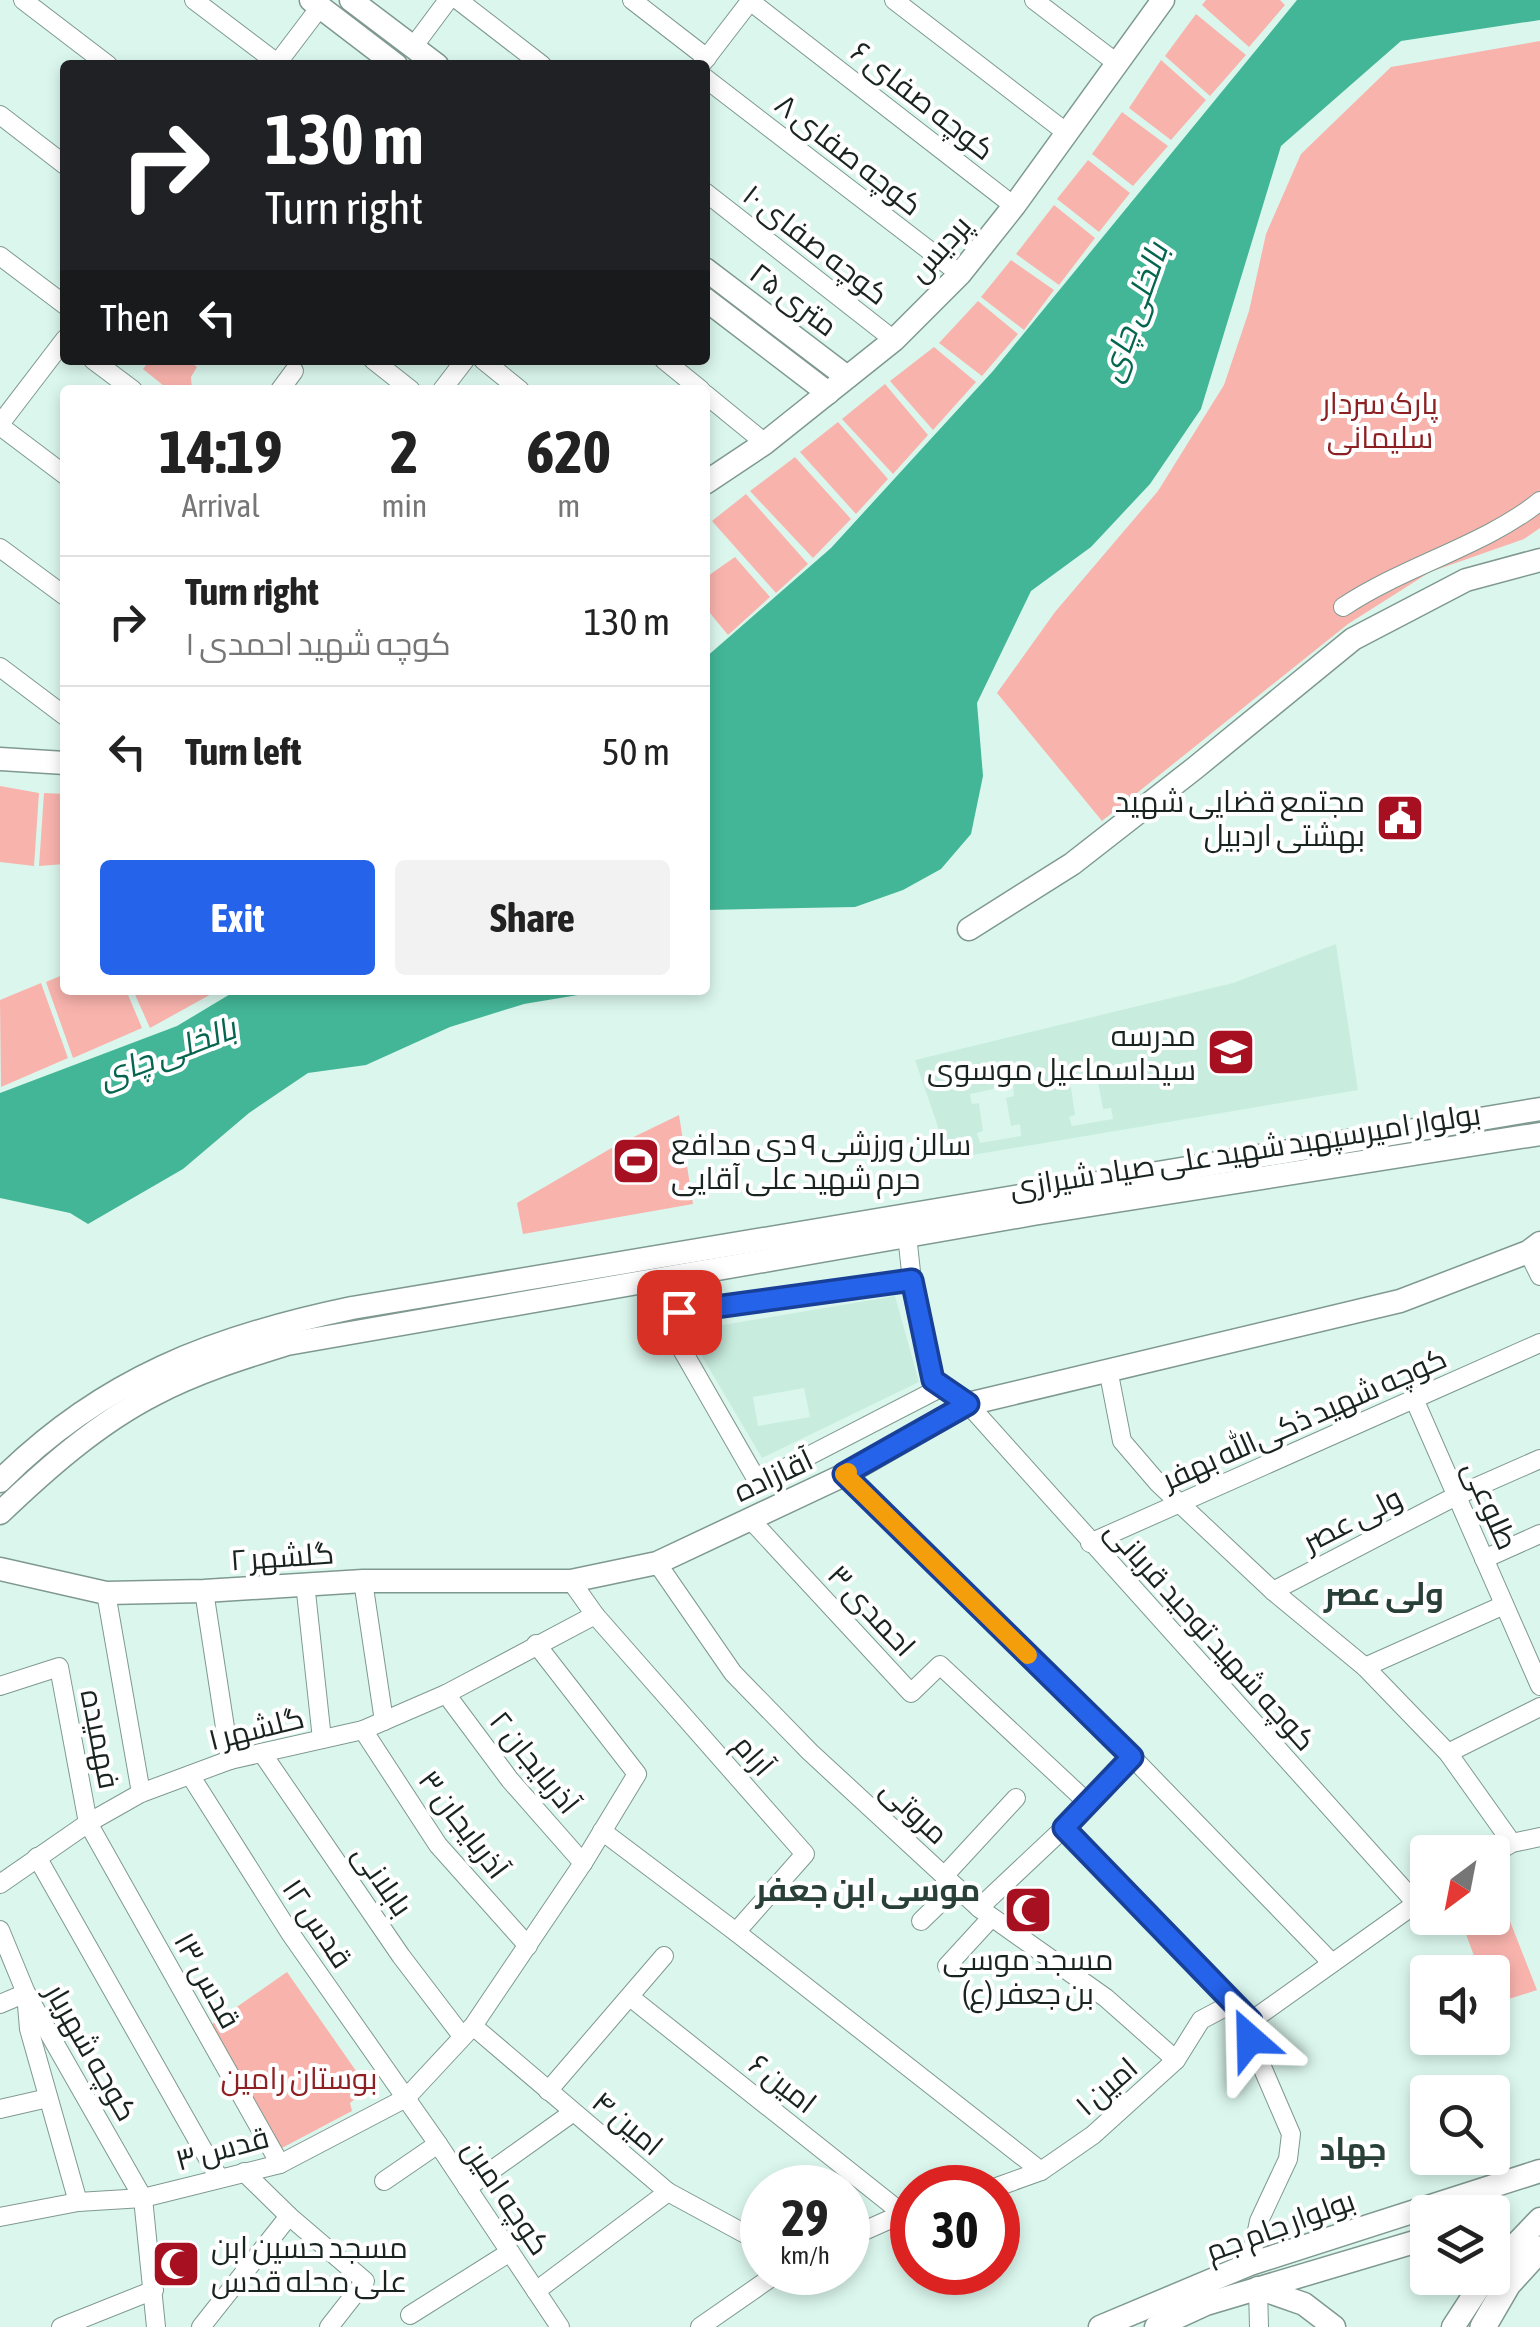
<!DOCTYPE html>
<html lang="en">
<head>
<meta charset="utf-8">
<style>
  body { margin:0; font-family:"Asap Condensed",Cairo,sans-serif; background:#f2f2f2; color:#222; height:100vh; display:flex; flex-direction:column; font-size:38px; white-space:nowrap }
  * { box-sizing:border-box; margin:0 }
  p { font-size:32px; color:#767676 }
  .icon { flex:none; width:55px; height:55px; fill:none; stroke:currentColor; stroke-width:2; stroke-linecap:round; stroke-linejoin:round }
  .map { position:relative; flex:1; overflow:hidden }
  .drawer { position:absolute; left:60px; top:385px; width:650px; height:610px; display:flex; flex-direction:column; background:#fff; border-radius:10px; box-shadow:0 5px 15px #0003 }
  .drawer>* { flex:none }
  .top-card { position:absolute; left:60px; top:60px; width:650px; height:305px; border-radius:10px; box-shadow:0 5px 15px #0003; background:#202124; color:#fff; overflow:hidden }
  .needle { width:65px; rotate:212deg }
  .controls { position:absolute; left:1410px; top:1835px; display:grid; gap:20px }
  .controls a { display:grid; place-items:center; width:100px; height:100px; border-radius:10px; background:#fff; box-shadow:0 5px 15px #0003; font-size:50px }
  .speed { position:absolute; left:740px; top:2165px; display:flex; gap:20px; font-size:50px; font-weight:700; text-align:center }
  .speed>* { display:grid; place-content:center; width:130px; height:130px; border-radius:50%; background:#fff; box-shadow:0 5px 15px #0003; line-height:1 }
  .speed small { font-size:25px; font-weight:400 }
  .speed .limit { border:15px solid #d22; background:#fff; color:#111 }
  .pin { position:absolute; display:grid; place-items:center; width:85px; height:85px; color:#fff; margin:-42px; border-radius:20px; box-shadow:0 5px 15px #0006 }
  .me { position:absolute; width:110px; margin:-55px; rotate:335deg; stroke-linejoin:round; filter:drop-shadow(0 0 8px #0008) }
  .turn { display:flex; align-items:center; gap:35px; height:210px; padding:0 40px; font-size:45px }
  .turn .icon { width:130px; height:130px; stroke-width:2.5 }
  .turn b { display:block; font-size:70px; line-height:85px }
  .then { display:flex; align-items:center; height:95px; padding:0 40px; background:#0003; gap:20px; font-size:38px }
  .eta { display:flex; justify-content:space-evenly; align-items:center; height:170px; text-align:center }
  .eta b { font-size:60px; font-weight:700; line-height:70px }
  .cta { display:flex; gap:20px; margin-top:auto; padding:20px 40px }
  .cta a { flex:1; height:115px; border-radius:10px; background:#2563eb; color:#fff; font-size:40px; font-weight:700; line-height:115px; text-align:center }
  .cta a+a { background:#f2f2f2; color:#222 }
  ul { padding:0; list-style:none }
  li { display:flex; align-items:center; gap:30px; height:130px; padding:0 40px; border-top:2px solid #e0e0e0 }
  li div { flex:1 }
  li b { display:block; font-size:38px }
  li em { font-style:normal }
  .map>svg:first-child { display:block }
  .built { fill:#c8eddf; fill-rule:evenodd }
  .green { fill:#f9b3ad }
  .water { fill:#43b697 }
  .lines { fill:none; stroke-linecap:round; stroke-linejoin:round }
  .street-casing { stroke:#7f998f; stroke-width:20 }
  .secondary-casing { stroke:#7f998f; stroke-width:25 }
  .primary-casing { stroke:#7f998f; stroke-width:28 }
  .street { stroke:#fff; stroke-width:18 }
  .secondary { stroke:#fff; stroke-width:22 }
  .primary { stroke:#fff; stroke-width:25 }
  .route-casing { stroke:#184099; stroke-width:25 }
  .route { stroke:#2563eb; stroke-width:18 }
  .slow { stroke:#f59e0b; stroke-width:18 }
  .labels { text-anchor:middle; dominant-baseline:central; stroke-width:8; stroke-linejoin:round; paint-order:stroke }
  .street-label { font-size:30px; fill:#192420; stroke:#fff }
  .park-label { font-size:30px; fill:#8d2023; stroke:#fff }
  .poi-label { font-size:30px; fill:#192420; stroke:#fff; text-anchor:end }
  .water-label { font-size:32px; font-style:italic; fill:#05654f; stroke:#fff }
  .neighbourhood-label { font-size:32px; font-weight:bold; fill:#294039; stroke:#fff }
</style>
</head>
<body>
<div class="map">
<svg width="1540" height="2327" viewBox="0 0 1540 2327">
  <rect width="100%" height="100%" fill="#dbf7ed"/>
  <!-- built -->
  <g class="built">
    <path d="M1336 944 1358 1090 949 1159 915 1060 1233 983ZM1105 1069 1106 1080 1098 1082 1103 1109 1111 1108 1113 1119 1072 1126 1069 1117 1075 1115 1071 1087 1064 1088 1062 1078ZM1013 1085 1014 1096 1006 1098 1011 1126 1020 1124 1021 1136 980 1143 977 1133 983 1131 979 1103 972 1104 970 1094Z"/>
    <path d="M895 1296 919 1382 762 1458 687 1331ZM804 1388 810 1417 758 1426 753 1397Z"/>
  </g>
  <!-- green -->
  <g class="green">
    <path d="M1206 0H1280L1285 5 1249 47 1202 5Z"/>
    <path d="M1196 14 1246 55 1210 96 1165 56Z"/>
    <path d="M1540 41V528L1524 539 1430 572 1348 624 1102 821 997 693 1055 612 1158 491 1224 385 1249 311 1266 234 1301 154 1391 67Z"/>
    <path d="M1161 60 1206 100 1171 140 1129 108Z"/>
    <path d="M1122 112 1168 146 1133 186 1092 154Z"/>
    <path d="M1088 160 1130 193 1099 232 1057 199Z"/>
    <path d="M1054 205 1095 238 1059 285 1016 254Z"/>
    <path d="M1011 260 1054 290 1024 330 981 297Z"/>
    <path d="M978 301 1018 334 982 376 939 343Z"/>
    <path d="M934 347 976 382 933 430 890 381Z"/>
    <path d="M150 360H187L197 367 191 377 192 390H169L143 369Z"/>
    <path d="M885 384 928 435 893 474 842 419Z"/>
    <path d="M838 422 888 479 856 514 800 452Z"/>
    <path d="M795 457 851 519 813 558 750 491Z"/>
    <path d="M746 494 808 564 776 593 712 521Z"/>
    <path d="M735 557 770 597 728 635 705 607V578Z"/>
    <path d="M0 786 39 793 34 866 0 862Z"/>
    <path d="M44 793 65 794V864L39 866Z"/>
    <path d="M65 974V990H126L142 1028 73 1058 46 982Z"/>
    <path d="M41 983 68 1058 1 1087 0 1000Z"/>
    <path d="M133 990H214L215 992 150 1028Z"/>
    <path d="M679 1115 693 1204 523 1234 517 1203 615 1146Z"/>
    <path d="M1493 1878 1537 1990 1493 2004 1492 1972H1480L1460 1918H1492Z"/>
    <path d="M287 1972 368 2088 350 2103 352 2111 280 2149 211 2025Z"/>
  </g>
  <!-- water -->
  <g class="water">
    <path d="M1297 0H1540V20L1401 41 1281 146 1201 409 1150 484 1091 547 1031 591 977 703 983 776 971 834 941 869 903 890 855 907 705 910V658L831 548 993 371Z"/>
    <path d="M237 990H585L578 995 524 1004 450 1027 366 1065 308 1073 249 1113 183 1169 88 1224 70 1213 0 1198V1093L177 1026Z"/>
  </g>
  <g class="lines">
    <!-- street casing -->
    <g class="street-casing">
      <g id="street">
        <path d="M23 0 108 65"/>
        <path d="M194 0 277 63"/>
        <path d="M458 0 542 65"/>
        <path d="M632 0 707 58"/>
        <path d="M894 0 1067 133"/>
        <path d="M1034 0 1118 64"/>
        <path d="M750 1 1014 206"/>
        <path d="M413 47 448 0"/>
        <path d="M276 65 320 7"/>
        <path d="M701 65 751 0"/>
        <path d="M705 78 960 274"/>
        <path d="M0 115 65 165"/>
        <path d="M705 192 894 340"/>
        <path d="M0 256 65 305"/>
        <path d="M93 360 133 390"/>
        <path d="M373 360 411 390"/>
        <path d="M483 360 520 390"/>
        <path d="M664 360 701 390"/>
        <path d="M280 390 294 371"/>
        <path d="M442 390 465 360"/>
        <path d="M705 394 765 443"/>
        <path d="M0 424 65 339"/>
        <path d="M0 426 65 475"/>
        <path d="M0 548 65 596"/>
        <path d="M1343 607C1404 566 1486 545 1540 501"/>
        <path d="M0 667 65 716"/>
        <path d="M907 1235 912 1281 933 1380 968 1404 1415 1902"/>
        <path d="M1528 1252 1540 1276"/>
        <path d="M912 1281 679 1312 669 1327 758 1482 942 1387"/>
        <path d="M1108 1369 1122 1441 1158 1483 1273 1591 1365 1667 1448 1753 1512 1843"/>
        <path d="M1415 1401 1540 1686"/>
        <path d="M844 1475 1132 1757 1332 1963"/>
        <path d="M750 1519 911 1693 940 1665 1088 1803"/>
        <path d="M1090 1543 1540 1343"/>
        <path d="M1484 1559 1540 1534"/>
        <path d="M657 1563 733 1673 810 1752 979 1908 1106 1998 1176 2060"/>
        <path d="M363 1581 384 1721"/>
        <path d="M305 1583 322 1739"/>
        <path d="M204 1591 230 1760"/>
        <path d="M1273 1591 1456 1496 1540 1459"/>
        <path d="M106 1593 141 1793"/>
        <path d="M595 1615 805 1854 736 1932"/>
        <path d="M1365 1667 1504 1605"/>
        <path d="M0 1686 59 1667 88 1823 280 2164"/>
        <path d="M446 1694 510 1780 583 1863"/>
        <path d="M363 1730 438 1845 528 1946"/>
        <path d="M262 1753 401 1956 462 2036"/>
        <path d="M1448 1753 1540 1707"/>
        <path d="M1132 1757 1064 1828 1251 2021"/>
        <path d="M190 1775 290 1933 438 2144 560 2327"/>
        <path d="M602 1831 736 1932 1041 2171"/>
        <path d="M1492 1855 1512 1843 1540 1837"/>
        <path d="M37 1857 219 2178"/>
        <path d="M944 1876 1016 1798"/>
        <path d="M0 1884 88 1823 141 1793 230 1760 363 1730 446 1694 595 1615 571 1581"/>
        <path d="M979 1908 1064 1828"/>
        <path d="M921 1921 956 1887"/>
        <path d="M0 1930 26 1993 143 2198 156 2327"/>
        <path d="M947 1966 991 1918"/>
        <path d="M630 1997 902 2213"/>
        <path d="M0 2004 26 1993 29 2029 78 2202"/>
        <path d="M473 2026 668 2192 762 2243"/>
        <path d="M548 2091 664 1956"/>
        <path d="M0 2109 48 2098"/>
        <path d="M244 2172 289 2216 365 2281 329 2327"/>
        <path d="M384 2181 438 2144"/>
        <path d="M467 2188 572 2113"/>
        <path d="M994 2188 1041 2171 1093 2135 1176 2060 1201 2020 1235 2002"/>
        <path d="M0 2217 78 2202 143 2198 280 2164 406 2098 473 2026 583 1863 637 1774 536 1644"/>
        <path d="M848 2238 911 2210"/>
        <path d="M1250 2264 1259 2221 1288 2159 1291 2134 1250 2039 1251 2021 1428 1895"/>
        <path d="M1258 2288 1259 2327"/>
        <path d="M536 2291 668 2192"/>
        <path d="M410 2315 510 2252"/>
        <path d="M61 2327 154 2290"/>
        <path d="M201 2327 289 2216"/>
        <path d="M700 2327 779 2272"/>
      </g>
    </g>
    <!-- secondary casing -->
    <g class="secondary-casing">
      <g id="secondary">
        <path d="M311 0 396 65"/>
        <path d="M351 0 437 65"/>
        <path d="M705 269 847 377"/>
        <path d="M705 299 828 393"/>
        <path d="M705 483 765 443 894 340 960 274 1014 206 1163 0"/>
        <path d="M0 759 65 763"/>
        <path d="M969 929 1072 864 1195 768 1353 639 1466 580 1540 560"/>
        <path d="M0 1481C102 1379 213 1337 352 1308L1540 1109"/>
        <path d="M0 1513C46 1469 98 1423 155 1394 197 1372 242 1358 287 1344L1033 1214 1540 1134"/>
        <path d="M0 1569 106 1593 204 1591 363 1581H571L657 1563 844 1475 968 1404 1400 1301 1528 1252 1540 1243"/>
        <path d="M1492 2226 1500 2239 1492 2259"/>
        <path d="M1492 2269 1540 2219"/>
        <path d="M1258 2288 1304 2304 1334 2327"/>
        <path d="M1100 2327 1250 2264 1540 2171"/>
        <path d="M1156 2327 1206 2304 1428 2238"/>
        <path d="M1453 2327 1485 2278"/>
      </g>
    </g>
    <!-- primary casing -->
    <g class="primary-casing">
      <path id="primary" d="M1483 2327 1508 2284 1540 2249"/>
    </g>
    <!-- street -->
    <use href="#street" class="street"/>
    <!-- secondary -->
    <use href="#secondary" class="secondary"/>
    <!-- primary -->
    <use href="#primary" class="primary"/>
  </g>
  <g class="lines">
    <!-- route casing -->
    <g class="route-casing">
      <path id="route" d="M679 1312 912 1280 933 1380 968 1404 844 1474 1132 1757 1064 1828 1251 2021 1250 2039"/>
    </g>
    <!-- route -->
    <use href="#route" class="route"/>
    <!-- slow -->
    <path class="slow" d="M848 1472 844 1474 1028 1655"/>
  </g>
  <!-- icons -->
  <defs>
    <g id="civic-square" transform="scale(2.5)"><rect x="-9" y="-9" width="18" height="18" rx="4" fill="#a71020" stroke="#fff"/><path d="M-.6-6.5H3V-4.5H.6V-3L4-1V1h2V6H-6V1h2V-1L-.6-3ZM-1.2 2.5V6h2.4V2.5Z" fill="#fff"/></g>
    <g id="school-square" transform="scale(2.5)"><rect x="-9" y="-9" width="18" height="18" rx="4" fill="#a71020" stroke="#fff"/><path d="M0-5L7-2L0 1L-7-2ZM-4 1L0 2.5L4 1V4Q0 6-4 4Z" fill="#fff"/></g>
    <g id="stadium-square" transform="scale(2.5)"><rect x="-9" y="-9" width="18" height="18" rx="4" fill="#a71020" stroke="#fff"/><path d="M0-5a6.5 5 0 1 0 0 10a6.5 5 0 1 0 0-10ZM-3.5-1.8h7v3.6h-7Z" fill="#fff"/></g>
    <g id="mosque-square" transform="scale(2.5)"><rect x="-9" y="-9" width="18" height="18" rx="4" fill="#a71020" stroke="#fff"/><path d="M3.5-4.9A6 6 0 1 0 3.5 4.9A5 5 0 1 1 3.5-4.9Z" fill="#fff"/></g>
  </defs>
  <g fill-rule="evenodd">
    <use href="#civic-square" x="1400" y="818"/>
    <use href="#school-square" x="1231" y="1052"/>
    <use href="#stadium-square" x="636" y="1161"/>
    <use href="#mosque-square" x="1028" y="1910"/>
    <use href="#mosque-square" x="176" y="2264"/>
  </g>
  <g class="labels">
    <!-- street labels -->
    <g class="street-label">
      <text transform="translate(923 100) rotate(38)">کوچه صفای ۶</text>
      <text transform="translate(849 154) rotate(38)">کوچه صفای ۸</text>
      <text transform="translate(816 244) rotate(38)">کوچه صفای ۱۰</text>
      <text transform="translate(939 248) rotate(-48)">پردیس</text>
      <text transform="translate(794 299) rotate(37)">۲۵ متری</text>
      <text transform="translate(1245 1150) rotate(-9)">بولوار امیرسپهبد شهید علی صیاد شیرازی</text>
      <text transform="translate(1304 1418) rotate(-24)">کوچه شهید ذکی‌الله بهفر</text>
      <text transform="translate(773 1475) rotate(-25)">آقازاده</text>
      <text transform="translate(1491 1505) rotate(66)">طلوعی</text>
      <text transform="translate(1352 1519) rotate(-27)">ولی عصر</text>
      <text transform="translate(282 1556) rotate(-4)">گلشهر ۲</text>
      <text transform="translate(872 1610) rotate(47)">احمدی ۳</text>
      <text transform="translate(1211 1635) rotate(48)">کوچه شهید توحید قربانی</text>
      <text transform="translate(256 1728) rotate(-14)">گلشهر ۱</text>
      <text transform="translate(101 1739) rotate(79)">فهمیده</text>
      <text transform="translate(754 1755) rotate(49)">آرام</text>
      <text transform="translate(535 1762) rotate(51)">آذربایجان ۲</text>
      <text transform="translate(915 1811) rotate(43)">مروتی</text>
      <text transform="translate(464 1824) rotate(53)">آذربایجان ۳</text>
      <text transform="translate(383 1880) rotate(55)">بابلانی</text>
      <text transform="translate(318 1923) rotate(56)">قدس ۱۲</text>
      <text transform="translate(208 1980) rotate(61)">قدس ۱۳</text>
      <text transform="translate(92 2052) rotate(60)">کوچه شهریار</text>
      <text transform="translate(783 2083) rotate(38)">امین ۶</text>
      <text transform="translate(1106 2086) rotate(-41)">امین ۱</text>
      <text transform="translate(628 2123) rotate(40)">امین ۴</text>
      <text transform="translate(222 2148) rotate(-15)">قدس ۳</text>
      <text transform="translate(507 2197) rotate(56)">کوچه امین</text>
      <text transform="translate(1280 2225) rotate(-20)">بولوار جام جم</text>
    </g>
    <!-- park labels -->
    <g class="park-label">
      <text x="1380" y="403">پارک سردار<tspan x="1380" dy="34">سلیمانی</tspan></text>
      <text x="299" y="2078">بوستان رامین</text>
    </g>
    <!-- poi labels -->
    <g class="poi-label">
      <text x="1365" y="801">مجتمع قضایی شهید<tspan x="1365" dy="34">بهشتی اردبیل</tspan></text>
      <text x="1196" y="1035">مدرسه<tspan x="1196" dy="34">سیداسماعیل موسوی</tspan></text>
      <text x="671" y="1144" text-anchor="start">سالن ورزشی ۹ دی مدافع<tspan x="671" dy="34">حرم شهید علی آقایی</tspan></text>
      <text x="1028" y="1959" text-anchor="middle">مسجد موسی<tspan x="1028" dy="34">بن جعفر (ع)</tspan></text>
      <text x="211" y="2247" text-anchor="start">مسجد حسین ابن<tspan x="211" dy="34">علی محله قدس</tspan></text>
    </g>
    <!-- water labels -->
    <g class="water-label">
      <text transform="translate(1133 312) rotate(-70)">بالخلی چای</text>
      <text transform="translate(167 1052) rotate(-21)">بالخلی چای</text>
    </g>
    <!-- neighbourhood labels -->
    <g class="neighbourhood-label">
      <text x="1384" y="1593">ولی عصر</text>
      <text x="868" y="1889">موسی ابن جعفر</text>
      <text x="1353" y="2148">جهاد</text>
    </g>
  </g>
</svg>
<div class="controls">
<a><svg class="needle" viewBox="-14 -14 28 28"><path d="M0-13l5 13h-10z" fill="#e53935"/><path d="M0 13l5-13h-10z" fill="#767676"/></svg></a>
<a><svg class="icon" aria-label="sound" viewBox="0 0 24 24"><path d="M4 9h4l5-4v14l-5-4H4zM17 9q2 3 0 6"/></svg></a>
<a><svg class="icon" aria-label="search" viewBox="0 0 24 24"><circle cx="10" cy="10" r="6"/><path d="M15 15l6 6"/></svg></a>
<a><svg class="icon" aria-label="layers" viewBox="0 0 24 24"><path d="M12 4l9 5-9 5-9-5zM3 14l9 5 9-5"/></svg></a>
</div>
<div class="speed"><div>29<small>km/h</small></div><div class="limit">30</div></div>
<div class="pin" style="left:679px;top:1312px;background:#d93025"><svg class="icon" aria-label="arrive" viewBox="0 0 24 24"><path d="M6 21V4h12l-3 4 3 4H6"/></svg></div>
<svg class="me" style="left:1250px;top:2039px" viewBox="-20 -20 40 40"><path d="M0-17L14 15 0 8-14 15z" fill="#2563eb" stroke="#fff" stroke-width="4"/></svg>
<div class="top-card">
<div class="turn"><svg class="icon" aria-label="right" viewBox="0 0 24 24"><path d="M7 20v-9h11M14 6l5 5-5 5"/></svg><div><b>130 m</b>Turn right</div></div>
<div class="then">Then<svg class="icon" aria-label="left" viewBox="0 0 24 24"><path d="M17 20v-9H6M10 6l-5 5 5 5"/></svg></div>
</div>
<section class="drawer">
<div class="eta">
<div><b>14:19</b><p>Arrival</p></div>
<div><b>2</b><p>min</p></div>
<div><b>620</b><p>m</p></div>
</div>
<ul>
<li><svg class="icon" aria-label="right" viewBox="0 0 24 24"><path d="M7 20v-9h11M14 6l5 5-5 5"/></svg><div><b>Turn right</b><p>کوچه شهید احمدی ۱</p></div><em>130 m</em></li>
<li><svg class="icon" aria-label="left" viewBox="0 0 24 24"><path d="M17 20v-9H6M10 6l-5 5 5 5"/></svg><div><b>Turn left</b></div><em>50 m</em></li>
</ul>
<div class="cta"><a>Exit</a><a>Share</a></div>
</section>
</div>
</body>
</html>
